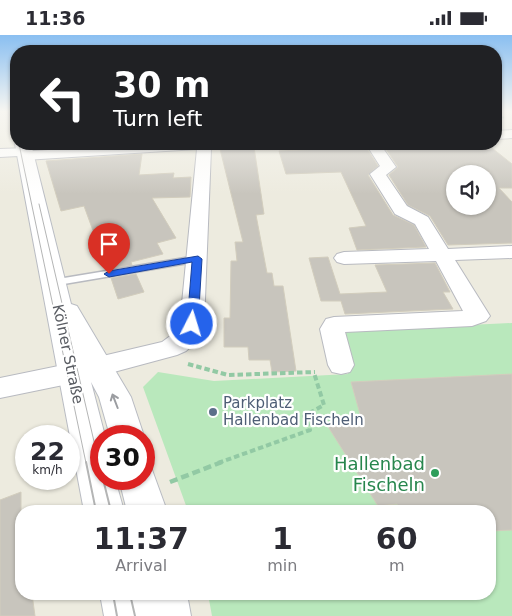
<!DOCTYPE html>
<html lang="en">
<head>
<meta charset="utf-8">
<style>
  body { margin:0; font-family:"DejaVu Sans",sans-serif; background:#f7f7f7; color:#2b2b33; height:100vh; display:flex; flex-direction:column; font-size:19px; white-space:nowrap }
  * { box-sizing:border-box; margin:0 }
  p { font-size:16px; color:#7c7c81 }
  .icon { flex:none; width:28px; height:28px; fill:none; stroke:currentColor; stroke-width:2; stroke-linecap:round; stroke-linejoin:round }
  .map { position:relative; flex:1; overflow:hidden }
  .sheet { position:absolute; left:15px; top:470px; width:481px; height:95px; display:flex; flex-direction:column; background:#fff; border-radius:20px; box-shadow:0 1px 4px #0004 }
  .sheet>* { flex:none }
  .top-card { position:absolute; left:10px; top:10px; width:492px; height:105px; border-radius:20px; box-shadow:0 1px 4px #0004; background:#202124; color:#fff; overflow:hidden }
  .controls { position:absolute; left:446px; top:130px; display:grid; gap:10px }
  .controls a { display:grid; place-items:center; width:50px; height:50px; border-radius:50%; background:#fff; box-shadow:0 1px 4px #0004; font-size:25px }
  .speed { position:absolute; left:15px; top:390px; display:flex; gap:10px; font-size:25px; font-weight:700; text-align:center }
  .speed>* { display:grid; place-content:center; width:65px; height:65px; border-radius:50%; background:#fff; box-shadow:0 1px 4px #0004; line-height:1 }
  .speed small { font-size:12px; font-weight:400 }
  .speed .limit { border:8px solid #d22; background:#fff; color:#111 }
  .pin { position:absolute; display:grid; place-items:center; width:42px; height:42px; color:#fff; margin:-51px -21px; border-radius:50% 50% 50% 0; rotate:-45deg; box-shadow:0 0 5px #0007 }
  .pin .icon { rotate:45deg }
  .me { position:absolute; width:55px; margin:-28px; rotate:5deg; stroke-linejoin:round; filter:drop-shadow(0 0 4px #0008) }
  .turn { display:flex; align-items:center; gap:18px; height:105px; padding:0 20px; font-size:22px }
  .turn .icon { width:65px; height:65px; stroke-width:2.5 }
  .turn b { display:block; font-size:35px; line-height:42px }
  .eta { display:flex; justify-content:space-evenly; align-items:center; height:85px; text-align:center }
  .eta b { font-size:30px; font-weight:700; line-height:35px }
  .status { display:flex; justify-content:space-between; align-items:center; height:35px; padding:0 25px; background:#fff; direction:ltr }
  .status svg { height:14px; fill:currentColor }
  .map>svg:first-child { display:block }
  .green { fill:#b9e8bc }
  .building { fill:#c8c5bd; stroke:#d2cdbd; fill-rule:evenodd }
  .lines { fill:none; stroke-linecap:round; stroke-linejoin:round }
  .service-casing { stroke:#b8bac0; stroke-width:3 }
  .minor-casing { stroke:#b8bac0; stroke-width:2 }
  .secondary-casing { stroke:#b9bcc3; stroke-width:2 }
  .path-far2 { stroke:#92c9a4; stroke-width:2; stroke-dasharray:3 1; stroke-linecap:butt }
  .path-far1 { stroke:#92c9a4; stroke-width:4; stroke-dasharray:5.5 3; stroke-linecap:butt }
  .path { stroke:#92c9a4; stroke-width:4.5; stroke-dasharray:8 4; stroke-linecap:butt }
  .service { fill:#fff; fill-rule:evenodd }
  .minor { fill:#fff; fill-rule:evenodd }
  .secondary { fill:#fff; fill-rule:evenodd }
  .tram-far1 { stroke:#b4b5b5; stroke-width:1 }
  .tram { stroke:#b4b5b5; stroke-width:2 }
  .oneway { stroke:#9b9da1 }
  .route { fill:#2563eb; stroke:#184099 }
  .service-dot { fill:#5c6f8a; stroke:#fff; stroke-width:2 }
  .leisure-dot { fill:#2e9e5b; stroke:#fff; stroke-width:2 }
  .labels { text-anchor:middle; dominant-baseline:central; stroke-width:4.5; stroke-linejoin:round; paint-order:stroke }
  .street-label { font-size:15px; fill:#595c62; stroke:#fff }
  .service-label { font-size:15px; fill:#4e5e75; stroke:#fff; text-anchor:start }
  .near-leisure-label { font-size:18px; fill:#27864d; stroke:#fff; text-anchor:end }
</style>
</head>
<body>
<div class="status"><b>11:36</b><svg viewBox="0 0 49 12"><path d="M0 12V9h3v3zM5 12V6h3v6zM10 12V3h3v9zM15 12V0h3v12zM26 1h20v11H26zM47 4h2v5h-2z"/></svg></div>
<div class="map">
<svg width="512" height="581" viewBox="0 0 512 581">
  <rect width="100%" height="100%" fill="#edebdf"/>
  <!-- green -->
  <path class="green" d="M512 288V581H212L208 559H490V476H188L143 352 158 337 214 346 348 339 345 296Z"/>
  <!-- building -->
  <g class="building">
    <path d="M41 109H125L42 113Z"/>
    <path d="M487 109 512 129V153H499L512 167V208L448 210 430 181 408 170 389 140 398 132 384 111ZM455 139H488V171H455Z"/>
    <path d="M254 112 264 179 256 180 267 238H272L274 251H283L296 336 272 337 270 325H249L248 312H224V283H230L231 226H237L235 207H243L220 114Z"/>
    <path d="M366 112 378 131 368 140 393 180 414 190 426 212 357 215 349 193 366 191 341 137 286 139 279 116Z"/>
    <path d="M142 119 139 140 174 138 173 143 191 142 190 162 152 163 176 203 157 208 163 219 131 227 132 230 107 234 84 171 61 176 46 126Z"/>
    <path d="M328 222 340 259 387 257 375 230 435 228 450 257H443L453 274 345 279 341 266H321L309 223Z"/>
    <path d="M136 239 144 257 118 264 111 243Z"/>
    <path d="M512 339V495L490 496V476H399L397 469 378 471 327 390 360 379 351 347Z"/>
    <path d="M21 457V559H32L35 581H0V465Z"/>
  </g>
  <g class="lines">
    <!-- service casing -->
    <g class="service-casing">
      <path id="service" d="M197 221 200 222V226L52 251 47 248 52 245Z"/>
    </g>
    <!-- minor casing -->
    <g class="minor-casing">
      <g id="minor">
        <path d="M512 95V103L496 104V96Z"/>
        <path d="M154 109H225L223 112 211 114 204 289 196 307 186 316 177 320 73 348 0 363V343L73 328 162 307 177 296 180 289 197 114 25 125 20 124 18 121 0 122V114L29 113 31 116Z"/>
        <path d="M366 109H380L396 132 386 140 407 171 428 182 448 214 512 211V223L455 225 490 281 486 286 472 291 345 297 354 330 350 337 341 339 332 337 328 330 320 294 326 284 334 282 463 276 436 226 344 229 337 227 334 223 337 219 344 217 429 214 415 189 395 179 370 139 380 131Z"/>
      </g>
    </g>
    <!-- secondary casing -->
    <g class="secondary-casing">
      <g id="secondary">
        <path d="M9 77H16V83L11 82Z"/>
        <path d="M16 107V109H31L71 269 77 271 131 362 144 401H110L99 362 91 347 105 401H101V444H115L124 476H84L15 109Z"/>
        <path d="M144 429 151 432 167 476H127L119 444H144Z"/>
        <path d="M100 559H187L191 581H104Z"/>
      </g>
    </g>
    <!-- path-far2 -->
    <path class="path-far2" d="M496 77 504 83"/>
    <!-- path-far1 -->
    <g class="path-far1">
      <path d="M188 329 228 340 315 337"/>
      <path d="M218 428 310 395 304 381 324 370 314 338"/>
    </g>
    <!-- path -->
    <path class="path" d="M170 447 222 427"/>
    <!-- service -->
    <use href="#service" class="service"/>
    <!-- minor -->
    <use href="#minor" class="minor"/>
    <!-- secondary -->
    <use href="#secondary" class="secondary"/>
    <!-- tram-far1 -->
    <g class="tram-far1">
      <path d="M12 77 16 96"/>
      <path d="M19 109 86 428"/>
      <path d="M39 169 99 428"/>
    </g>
    <!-- tram -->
    <g class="tram">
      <path d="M86 427 96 476"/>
      <path d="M99 427 101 437"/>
      <path d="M103 444 111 476"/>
      <path d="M113 559 117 581"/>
      <path d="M130 559 135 581"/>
    </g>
  </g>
  <!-- one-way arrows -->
  <defs><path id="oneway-shaft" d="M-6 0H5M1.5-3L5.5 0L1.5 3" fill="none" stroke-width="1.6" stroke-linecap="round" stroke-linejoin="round" transform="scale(1.25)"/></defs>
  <use class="oneway" href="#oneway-shaft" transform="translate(115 366) rotate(-111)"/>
  <!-- sky -->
  <linearGradient id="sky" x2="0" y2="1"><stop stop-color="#8abff1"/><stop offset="0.48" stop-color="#f7f6f1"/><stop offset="1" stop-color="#f7f6f1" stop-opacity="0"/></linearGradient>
  <rect width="512" height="159" fill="url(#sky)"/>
  <!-- route -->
  <path class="route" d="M198 221 202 224 198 289 192 293 187 289 192 227 109 242 104 239 109 236Z"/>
  <!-- markers -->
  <circle class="service-dot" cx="213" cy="377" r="5"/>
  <circle class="leisure-dot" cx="435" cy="438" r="5"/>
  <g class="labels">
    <!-- street labels -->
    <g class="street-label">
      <text transform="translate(68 319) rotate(78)">Kölner Straße</text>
    </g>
    <!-- service labels -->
    <g class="service-label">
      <text x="223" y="368">Parkplatz<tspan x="223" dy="17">Hallenbad Fischeln</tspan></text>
    </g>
    <!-- near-leisure labels -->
    <g class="near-leisure-label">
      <text x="425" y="428">Hallenbad<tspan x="425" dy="21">Fischeln</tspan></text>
    </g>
  </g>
</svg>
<div class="controls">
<a><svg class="icon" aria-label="sound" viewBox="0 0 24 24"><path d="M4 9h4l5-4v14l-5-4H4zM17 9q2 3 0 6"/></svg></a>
</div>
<div class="speed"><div>22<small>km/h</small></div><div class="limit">30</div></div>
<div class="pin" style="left:109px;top:239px;background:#d93025"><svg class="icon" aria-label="arrive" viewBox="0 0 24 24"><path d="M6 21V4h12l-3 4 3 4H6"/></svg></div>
<svg class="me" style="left:192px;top:289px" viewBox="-20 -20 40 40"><circle r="17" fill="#2563eb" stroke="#fff" stroke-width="3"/><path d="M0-11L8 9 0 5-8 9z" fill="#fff"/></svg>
<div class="top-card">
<div class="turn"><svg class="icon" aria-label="left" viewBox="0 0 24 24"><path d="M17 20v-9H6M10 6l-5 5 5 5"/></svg><div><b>30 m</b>Turn left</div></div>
</div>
<section class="sheet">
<div class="eta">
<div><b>11:37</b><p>Arrival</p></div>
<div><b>1</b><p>min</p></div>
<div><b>60</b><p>m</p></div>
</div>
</section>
</div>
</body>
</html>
